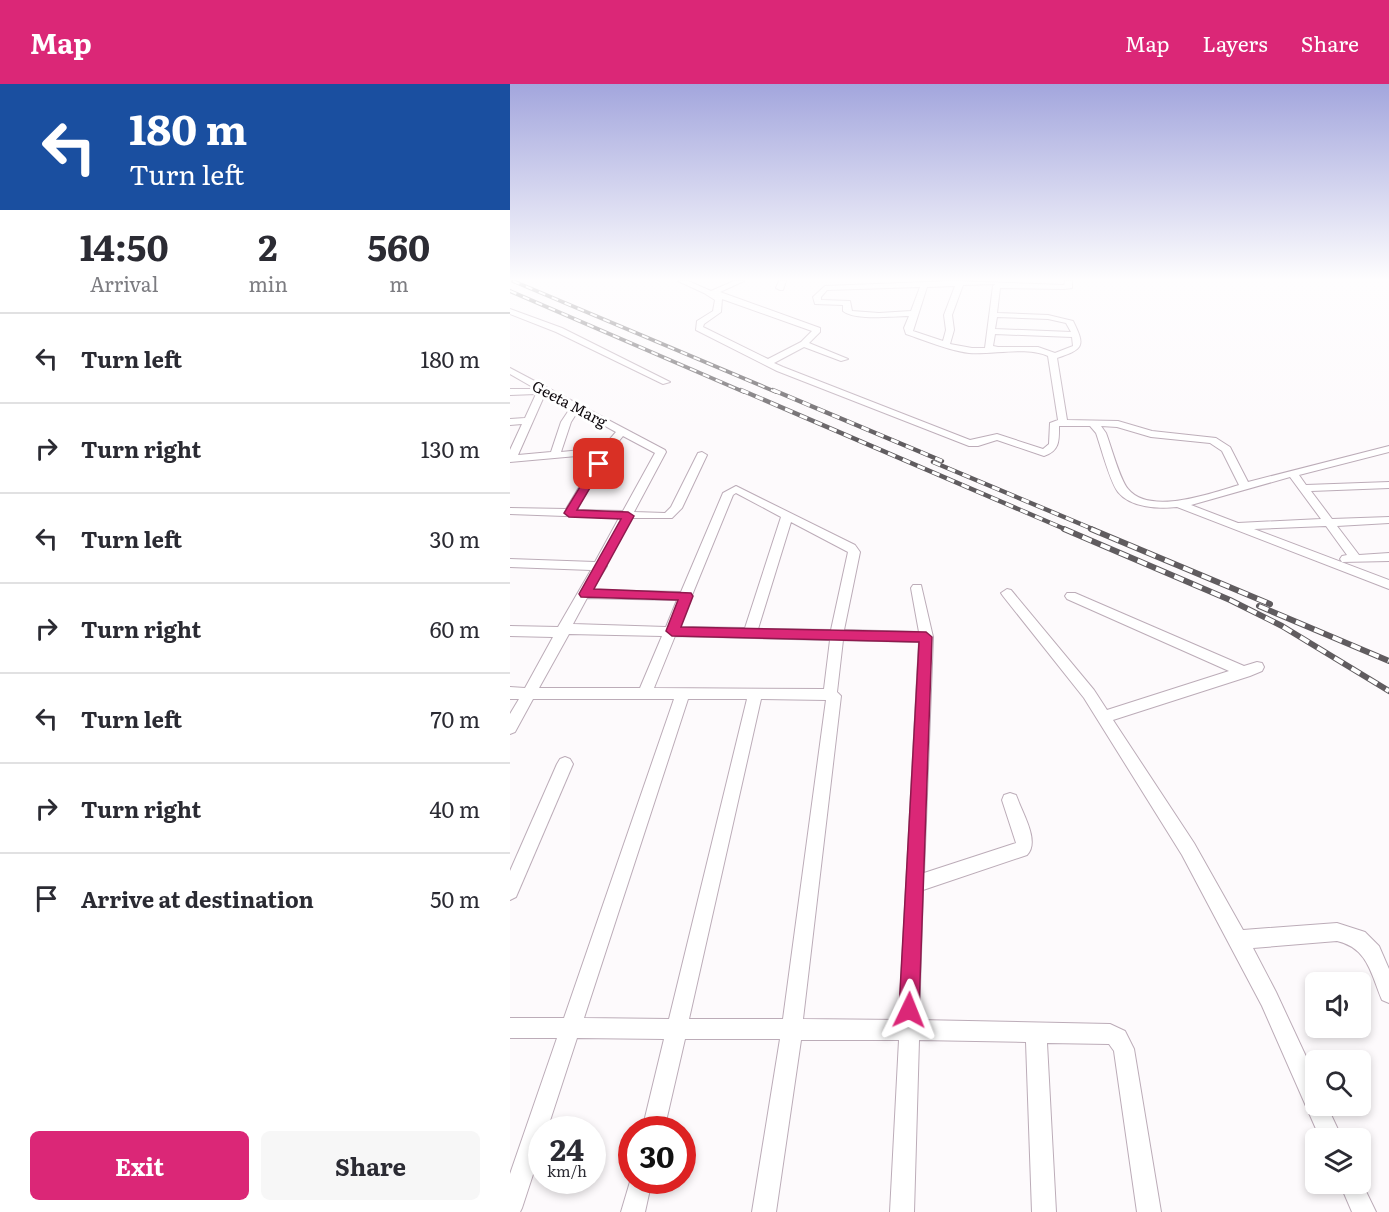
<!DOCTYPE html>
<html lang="en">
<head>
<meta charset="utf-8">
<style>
  body { margin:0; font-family:Literata,serif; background:#f7f7f7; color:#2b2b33; height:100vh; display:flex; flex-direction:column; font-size:22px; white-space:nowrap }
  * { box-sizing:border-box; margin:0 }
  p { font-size:20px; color:#7c7c81 }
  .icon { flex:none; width:33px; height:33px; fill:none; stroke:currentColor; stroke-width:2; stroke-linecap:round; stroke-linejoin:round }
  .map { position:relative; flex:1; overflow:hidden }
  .details { display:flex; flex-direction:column; background:#fff; width:510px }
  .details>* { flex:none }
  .guide { background:#1a4fa0; color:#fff; overflow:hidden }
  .fabs { position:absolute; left:795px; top:888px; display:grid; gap:12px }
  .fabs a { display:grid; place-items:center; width:66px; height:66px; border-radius:9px; background:#fff; box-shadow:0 3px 9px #0003; font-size:30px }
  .speed { position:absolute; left:18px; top:1032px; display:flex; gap:12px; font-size:30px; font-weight:700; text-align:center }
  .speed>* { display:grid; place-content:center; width:78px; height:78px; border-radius:50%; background:#fff; box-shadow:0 3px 9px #0003; line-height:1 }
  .speed small { font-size:15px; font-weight:400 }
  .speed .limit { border:9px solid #d22; background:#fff; color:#111 }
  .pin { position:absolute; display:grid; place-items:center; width:51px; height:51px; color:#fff; margin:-26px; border-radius:12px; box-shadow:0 3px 9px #0006 }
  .me { position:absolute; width:66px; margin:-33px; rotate:2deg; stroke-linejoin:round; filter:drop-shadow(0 0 4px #0008) }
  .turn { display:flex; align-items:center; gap:21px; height:126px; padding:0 30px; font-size:27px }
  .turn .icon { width:78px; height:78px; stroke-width:2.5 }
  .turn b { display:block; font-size:42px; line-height:51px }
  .eta { display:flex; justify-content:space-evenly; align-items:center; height:102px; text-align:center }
  .eta b { font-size:36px; font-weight:700; line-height:42px }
  .cta { display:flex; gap:12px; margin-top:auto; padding:12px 30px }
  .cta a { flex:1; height:69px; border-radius:9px; background:#db2777; color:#fff; font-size:24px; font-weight:700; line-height:69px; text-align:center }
  .cta a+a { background:#f7f7f7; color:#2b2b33 }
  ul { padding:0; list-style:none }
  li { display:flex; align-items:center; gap:18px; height:90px; padding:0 30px; border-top:2px solid #e1e1e2 }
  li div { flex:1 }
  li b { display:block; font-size:22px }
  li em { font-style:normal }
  header { display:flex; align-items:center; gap:36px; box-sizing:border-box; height:84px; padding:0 30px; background:#db2777; color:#fff }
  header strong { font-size:28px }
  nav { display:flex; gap:33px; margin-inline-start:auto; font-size:21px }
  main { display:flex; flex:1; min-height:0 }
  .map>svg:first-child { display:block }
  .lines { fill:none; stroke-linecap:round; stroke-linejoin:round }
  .street-casing { stroke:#bcacb8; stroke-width:2 }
  .street { fill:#fff; fill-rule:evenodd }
  .rail-far2-casing { stroke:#605c5f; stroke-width:4 }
  .rail-far1-casing { stroke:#605c5f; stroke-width:4.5 }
  .rail-casing { stroke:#605c5f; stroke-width:6 }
  .rail-far2 { stroke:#fff; stroke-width:2; stroke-dasharray:7; stroke-linecap:butt }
  .rail-far1 { stroke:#fff; stroke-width:3; stroke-dasharray:8; stroke-linecap:butt }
  .rail { stroke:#fff; stroke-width:4; stroke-dasharray:10; stroke-linecap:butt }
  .route { fill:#db2777; stroke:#8e194d; stroke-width:1.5 }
  .labels { text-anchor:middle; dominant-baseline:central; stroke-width:6; stroke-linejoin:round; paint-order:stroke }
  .far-street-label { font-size:15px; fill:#110c10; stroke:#fff }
</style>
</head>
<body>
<header>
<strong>Map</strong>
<nav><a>Map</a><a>Layers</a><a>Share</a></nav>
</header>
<main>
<section class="details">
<div class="guide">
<div class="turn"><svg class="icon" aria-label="left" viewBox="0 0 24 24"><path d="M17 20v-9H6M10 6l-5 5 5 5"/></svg><div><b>180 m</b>Turn left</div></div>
</div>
<div class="eta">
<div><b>14:50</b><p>Arrival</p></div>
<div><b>2</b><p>min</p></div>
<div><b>560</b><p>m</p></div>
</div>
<ul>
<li><svg class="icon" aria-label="left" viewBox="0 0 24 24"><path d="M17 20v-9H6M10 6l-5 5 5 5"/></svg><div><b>Turn left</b></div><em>180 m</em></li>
<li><svg class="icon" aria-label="right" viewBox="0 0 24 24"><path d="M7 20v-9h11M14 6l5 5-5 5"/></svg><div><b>Turn right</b></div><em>130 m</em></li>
<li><svg class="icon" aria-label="left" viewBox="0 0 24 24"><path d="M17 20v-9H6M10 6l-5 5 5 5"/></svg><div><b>Turn left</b></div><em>30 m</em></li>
<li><svg class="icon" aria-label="right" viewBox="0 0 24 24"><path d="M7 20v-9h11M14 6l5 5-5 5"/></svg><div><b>Turn right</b></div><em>60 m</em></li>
<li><svg class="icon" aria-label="left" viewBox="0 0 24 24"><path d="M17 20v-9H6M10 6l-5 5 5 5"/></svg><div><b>Turn left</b></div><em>70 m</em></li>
<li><svg class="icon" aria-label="right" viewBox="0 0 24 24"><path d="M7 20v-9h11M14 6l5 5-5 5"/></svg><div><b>Turn right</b></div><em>40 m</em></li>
<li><svg class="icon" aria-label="arrive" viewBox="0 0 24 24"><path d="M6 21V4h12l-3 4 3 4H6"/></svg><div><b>Arrive at destination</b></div><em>50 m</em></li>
</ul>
<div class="cta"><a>Exit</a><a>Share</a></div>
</section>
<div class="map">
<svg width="879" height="1128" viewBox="0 0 879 1128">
  <rect width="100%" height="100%" fill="#fdfafc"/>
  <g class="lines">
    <!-- street casing -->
    <g class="street-casing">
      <g id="street">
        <path d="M168 197H178L201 207 224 197H234L210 208 310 244V248L299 259 338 275 331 277 294 263 264 279 273 283 460 356 487 350 533 365 539 360 540 339 548 336 538 272C517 262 482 271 459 269 437 266 417 257 396 250L394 244 399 232C383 232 345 237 333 227V221L305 220 303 213 315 202 443 197 554 201 555 197H562V204L554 205 490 204 487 229 538 231 563 237C576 263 573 265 547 274L557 336 608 337 642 347 706 354 720 363 738 398 879 362V368L789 391 796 401 879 398V404L801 407 822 435 879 433V439L827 442 849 471 879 469V477L832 478 830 475 832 472 837 471 816 442 744 445 879 496V505L667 423C649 425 621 424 608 408 600 398 591 363 586 349L580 342H549C549 356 550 367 534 372L487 356 468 362H459L267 287 186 246 187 237 203 227 205 216 194 209ZM486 200 483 202 475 264H462L440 260 444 246 442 231 453 201ZM445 202 434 231 436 246 433 257 403 247 417 203ZM410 203 401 227 369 229 342 227 340 217 311 216V213L317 206ZM212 215 302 247 291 258 258 275 193 243 194 240 211 228ZM487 233 538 235 556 239 561 248 485 245ZM485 250 562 253 563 262 545 269 528 263H488L483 262ZM591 342 607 343 641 353 700 359 712 367 729 401C702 409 640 432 618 405 610 396 601 362 596 349ZM780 393 811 435 728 439 681 421Z"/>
        <path d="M269 197H276L273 206H270L266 204Z"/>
        <path d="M0 225 52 244 160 298 153 300 46 248 0 230Z"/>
        <path d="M0 284 155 366 156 368 124 428 155 429 161 423 188 369 192 368 197 371 172 424 162 434H120L96 480 97 482 82 506 171 508 213 409 226 402 345 461 350 468 334 546 409 548 401 504 403 501H411L423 553 414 789 506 759 492 716 494 711 500 709 506 711 508 716C513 730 530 758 517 771L413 806 409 936 600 940 615 947 624 965 651 1128H627L604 967 599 960 537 959 546 1128H522L516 958 409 956 404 1128H380L389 956H291L266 1128H242L270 955H175L154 1046H132L154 955 67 954 37 1046H32V1063L12 1124 10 1128H0V1090L47 954H0V934H54L164 615H23L5 648 0 650V630L9 615H0V603L15 604 43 553 0 552V542L48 543 81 486 0 483V475L85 478 109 434 0 430V424L56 425 89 370 0 378V366L12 340 0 341V335L15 334 26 310 0 311V305H26L0 290ZM35 310 61 323 51 338 41 368 8 371ZM68 327 106 348 92 364 51 368 61 338ZM113 352 145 369 113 427 66 426 101 367ZM226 409 271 433 235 544 169 543 223 411ZM281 438 338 468 321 546 248 545ZM77 514 167 516 156 543 63 540ZM59 550 152 552 130 604H29ZM165 552 320 556 314 605 144 604ZM333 556 409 558 389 936 293 935 331 612 327 608ZM178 615H237L159 935 74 934ZM251 615 316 616 273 935H179Z"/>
        <path d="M497 505 501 506 584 606 597 626 719 587 557 515 555 512 557 509H565L734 582 747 578 752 579 754 583 752 587 740 592 603 636 684 759 733 846 827 839 855 848 869 862 879 885V919L872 916C861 890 858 864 827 857L743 864 766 908 806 994V1022H817L832 1054H810L752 922 672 771 574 614 493 512 491 509Z"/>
        <path d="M55 673 60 675 63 680 6 813 0 816V787L47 680 50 675Z"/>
        <path d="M122 1091V1096H142L135 1128H111Z"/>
        <path d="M850 1095 866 1128H842L830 1100H850Z"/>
      </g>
    </g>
    <!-- street -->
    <use href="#street" class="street"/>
    <!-- rail-far2 casing -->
    <g class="rail-far2-casing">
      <g id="rail-far2">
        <path d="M3 197 266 308"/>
        <path d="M0 207 234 308"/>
      </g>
    </g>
    <!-- rail-far1 casing -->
    <g class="rail-far1-casing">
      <g id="rail-far1">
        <path d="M231 306 557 446"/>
        <path d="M263 306 432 377"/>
        <path d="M423 378 585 446"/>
      </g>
    </g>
    <!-- rail casing -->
    <g class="rail-casing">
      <g id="rail">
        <path d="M554 445 720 516 772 542 879 607"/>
        <path d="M581 445 760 520"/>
        <path d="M749 522 879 577"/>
      </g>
    </g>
    <!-- rail-far2 -->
    <use href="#rail-far2" class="rail-far2"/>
    <!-- rail-far1 -->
    <use href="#rail-far1" class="rail-far1"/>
    <!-- rail -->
    <use href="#rail" class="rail"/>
  </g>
  <!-- sky -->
  <linearGradient id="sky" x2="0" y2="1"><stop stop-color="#a3a6dd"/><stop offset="0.55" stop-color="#fefdfe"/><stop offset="1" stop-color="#fefdfe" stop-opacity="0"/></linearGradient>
  <rect width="879" height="355" fill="url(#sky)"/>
  <!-- route -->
  <path class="route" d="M89 377 94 380 67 426 118 428 124 432 84 505 181 509 183 512 171 543 416 548 422 553 409 926 407 933 399 936 392 933 389 926 409 558 162 552 156 547 168 516 71 513 69 510 111 435 59 433 54 429 84 380Z"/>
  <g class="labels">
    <!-- far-street labels -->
    <g class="far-street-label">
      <text transform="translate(60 319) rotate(28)">Geeta Marg</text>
    </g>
  </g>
</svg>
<div class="fabs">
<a><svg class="icon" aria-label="sound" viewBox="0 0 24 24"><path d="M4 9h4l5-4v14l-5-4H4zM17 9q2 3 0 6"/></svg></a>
<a><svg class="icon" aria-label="search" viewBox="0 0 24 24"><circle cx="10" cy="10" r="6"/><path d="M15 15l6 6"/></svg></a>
<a><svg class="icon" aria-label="layers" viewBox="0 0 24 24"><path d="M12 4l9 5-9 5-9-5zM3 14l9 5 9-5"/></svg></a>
</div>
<div class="speed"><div>24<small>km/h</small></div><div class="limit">30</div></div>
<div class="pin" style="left:89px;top:380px;background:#d93025"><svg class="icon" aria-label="arrive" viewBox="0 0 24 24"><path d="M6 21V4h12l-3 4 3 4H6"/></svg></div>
<svg class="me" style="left:399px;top:926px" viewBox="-20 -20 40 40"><path d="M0-17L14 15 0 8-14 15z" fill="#db2777" stroke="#fff" stroke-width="4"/></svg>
</div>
</main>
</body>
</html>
